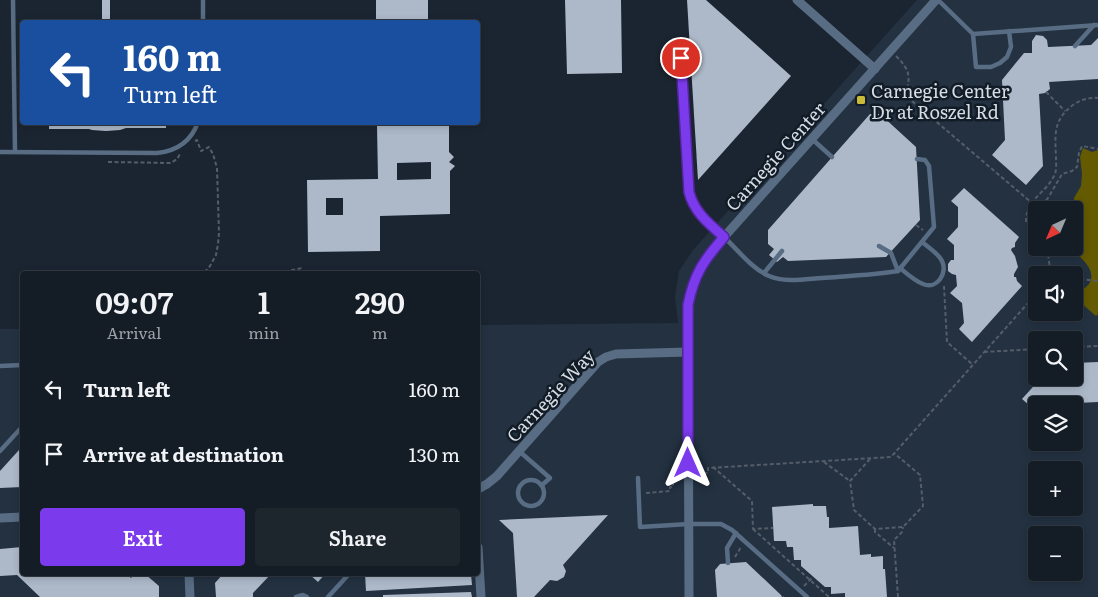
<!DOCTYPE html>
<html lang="en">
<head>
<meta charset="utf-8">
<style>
  body { margin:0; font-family:Literata,serif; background:#1d252d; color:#f1f3f6; height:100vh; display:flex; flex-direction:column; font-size:19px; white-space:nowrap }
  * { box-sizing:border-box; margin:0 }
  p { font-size:16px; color:#9da1a7 }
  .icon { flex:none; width:28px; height:28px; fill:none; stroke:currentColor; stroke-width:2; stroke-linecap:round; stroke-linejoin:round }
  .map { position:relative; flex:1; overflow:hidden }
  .sheet { position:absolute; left:20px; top:271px; width:460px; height:305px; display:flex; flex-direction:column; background:#141c25; border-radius:5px; box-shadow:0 2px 8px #0003,0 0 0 1px #333a42 }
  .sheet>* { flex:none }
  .guide { position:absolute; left:20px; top:20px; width:460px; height:105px; border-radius:5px; box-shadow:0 2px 8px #0003,0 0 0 1px #333a42; background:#1a4fa0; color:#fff; overflow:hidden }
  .needle { width:32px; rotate:224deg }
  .buttons { position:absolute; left:1028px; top:201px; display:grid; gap:10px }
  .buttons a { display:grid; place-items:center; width:55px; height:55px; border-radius:5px; background:#141c25; box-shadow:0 2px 8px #0003,0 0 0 1px #333a42; font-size:25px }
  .pin { position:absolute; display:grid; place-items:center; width:42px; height:42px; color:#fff; margin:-21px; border:2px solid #fff; border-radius:50%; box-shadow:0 1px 5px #0007 }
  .me { position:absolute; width:55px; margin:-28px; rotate:0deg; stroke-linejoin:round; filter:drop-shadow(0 0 4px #0008) }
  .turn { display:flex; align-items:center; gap:18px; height:105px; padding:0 20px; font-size:22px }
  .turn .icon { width:65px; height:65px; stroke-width:2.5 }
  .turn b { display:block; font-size:35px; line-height:42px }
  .eta { display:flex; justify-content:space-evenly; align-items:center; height:85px; text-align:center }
  .eta b { font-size:30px; font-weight:600; line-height:35px }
  .action { display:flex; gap:10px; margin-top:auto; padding:10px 20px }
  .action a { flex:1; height:58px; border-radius:5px; background:#7c3aed; color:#fff; font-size:20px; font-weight:600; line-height:58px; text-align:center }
  .action a+a { background:#1d252d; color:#f1f3f6 }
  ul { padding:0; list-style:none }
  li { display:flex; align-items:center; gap:15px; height:65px; padding:0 20px }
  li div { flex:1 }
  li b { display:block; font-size:19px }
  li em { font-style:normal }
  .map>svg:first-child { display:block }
  .built { fill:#233141; fill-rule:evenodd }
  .water { fill:#645a02 }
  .building { fill:#adb9c9; fill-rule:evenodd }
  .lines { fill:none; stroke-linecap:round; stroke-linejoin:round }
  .path { stroke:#545d68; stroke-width:2; stroke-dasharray:4 2.5; stroke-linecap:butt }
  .service { stroke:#586c83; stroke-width:4.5 }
  .minor { stroke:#586c83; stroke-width:9 }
  .route-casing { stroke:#51269a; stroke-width:12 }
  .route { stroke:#7c3aed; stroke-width:9 }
  .poi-dot { fill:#caba3a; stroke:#121c27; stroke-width:2 }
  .labels { text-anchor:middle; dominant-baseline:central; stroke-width:5; stroke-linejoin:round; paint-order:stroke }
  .poi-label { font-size:18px; fill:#d5dce4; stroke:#121c27; text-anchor:start }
  .street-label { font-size:18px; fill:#d5dce4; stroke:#121c27 }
</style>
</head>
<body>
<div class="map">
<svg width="1098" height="597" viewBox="0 0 1098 597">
  <rect width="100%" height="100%" fill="#1b2531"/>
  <!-- built -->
  <path class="built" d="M917 0H1098V597H0V329H22V574H478V325L678 323 675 296 679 271 693 250ZM1036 210H1074V248H1036ZM1036 275H1074V312H1036ZM1036 340H1074V378H1036ZM1036 405H1074V442H1036ZM1036 470H1074V508H1036ZM1036 535H1074V572H1036Z"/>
  <!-- water -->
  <path class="water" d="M1083 148 1092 152 1098 150V314L1096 316 1074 297C1078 291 1084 290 1089 284 1098 269 1079 258 1072 248H1074V228L1075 221 1074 198 1081 186 1082 174 1080 157Z"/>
  <!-- building -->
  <g class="building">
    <rect x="102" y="0" width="8" height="22"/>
    <rect x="376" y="0" width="52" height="22"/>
    <path d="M565 0H621L622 73 567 74Z"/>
    <path d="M687 0H706L791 76 698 180Z"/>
    <path d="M1036 35 1043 36 1047 40 1048 47 1091 45 1098 38V79L1049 82 1050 89 1045 93 1039 94 1043 166 1026 185 992 155 1005 140 1002 80 1024 53H1032V41Z"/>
    <path d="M870 114H880L916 147 920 220 886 257 788 261 783 257 777 262 769 255 774 249 768 244V230Z"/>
    <path d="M49 122H166V128H126L120 130 106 131 92 130 89 129H49Z"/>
    <path d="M449 125V152L454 157 449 162 455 166 450 171V214L380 216V251L308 252 307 180 378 179 377 126ZM431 162V179L397 180V163ZM326 198H343V215H326Z"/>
    <path d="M964 188 1019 237 1015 243V247L1012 248 1011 250 1015 256 1018 267 1014 274V277H1016L1017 281 1022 286 972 342 959 329 964 323 962 303 950 293 957 286 956 275 952 274 948 271V264L951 260H954V245L947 239 958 227V207L951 201Z"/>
    <path d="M1098 362V402L1036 405V411L1022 399 1041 378H1074V363Z"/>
    <path d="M19 450H22V487L0 488V471Z"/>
    <path d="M813 504V506H826L827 517H829V528L858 526 860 555 871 554V557L883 556V569H885L887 597H845V593L831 594V587H825L801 566V560H794L793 547H787L786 541H774L772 507Z"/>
    <path d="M608 515 563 565 566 571 564 577 557 581 550 580 534 597H517L513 533 499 520Z"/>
    <path d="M22 547V574H126L131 578 134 574H145L159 586V597H40L17 575 0 576V549Z"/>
    <path d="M746 562 781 595 782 597H717L715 570 720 564Z"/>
    <path d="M223 574H271L253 593V597H216L215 583Z"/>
    <path d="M309 574H325L318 582Z"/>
    <path d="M365 574H471L472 585 366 591Z"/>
    <path d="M471 592 472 597H383V595Z"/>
  </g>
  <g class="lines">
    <!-- path -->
    <g class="path">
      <path d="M896 56C911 71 910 76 906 96L1032 203 1040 207 1048 198 1062 174 1072 171 1077 167 1079 153 1082 146 1098 149"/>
      <path d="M1046 92 1065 111"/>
      <path d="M195 141 197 140 201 151 209 147 213 154 217 168 219 233 218 244 216 255 210 266 203 274"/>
      <path d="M108 162 171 163 177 159 180 154"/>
      <path d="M916 225 923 230"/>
      <path d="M1036 231 1026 221C1026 199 1046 193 1054 176 1057 171 1056 163 1056 157 1055 134 1053 120 1073 105 1080 100 1089 97 1098 98"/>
      <path d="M1047 248 1050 268 1048 275"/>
      <path d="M272 274 302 268"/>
      <path d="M1074 281 1081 279 1098 281"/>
      <path d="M944 286 947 342 973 365"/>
      <path d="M1074 347 1098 346"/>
      <path d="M984 352 1036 349"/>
      <path d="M870 459 850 481 854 510 875 529 903 527 923 506 920 475 894 453"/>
      <path d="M824 462 850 481"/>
      <path d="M713 467 752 501 753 529 773 528"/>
      <path d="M703 480 704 473H708V468L891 457 1036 294"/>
      <path d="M646 493 670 491V487H673V482"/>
      <path d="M753 529 829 597"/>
      <path d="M875 529V532L894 548"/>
      <path d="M735 557 741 547"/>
      <path d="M804 586 813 577"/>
      <path d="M783 597H784"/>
      <path d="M898 597 894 540 902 532 903 527"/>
    </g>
    <!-- service -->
    <g class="service">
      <path d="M13 0 15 151"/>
      <path d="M938 0 973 34 976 67H991L1000 63 1007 57 1011 47 1009 31"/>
      <path d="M203 22V0"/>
      <path d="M973 34 1098 25"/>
      <path d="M1075 46 1094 25"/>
      <path d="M681 59 689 192C694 212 709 223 723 236 738 250 751 268 769 276 785 283 806 279 822 278 848 276 873 275 898 271L934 227 929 166 925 160 917 159"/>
      <path d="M812 139 832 157"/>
      <path d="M0 152 157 153C177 151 191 142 198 122"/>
      <path d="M879 246 891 253 898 271"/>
      <path d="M900 268C907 274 915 281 923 284 937 290 948 273 942 261 939 254 928 247 922 242"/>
      <path d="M764 273 782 251"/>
      <path d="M0 366 22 365"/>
      <path d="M0 451 22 427"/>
      <path d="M519 451 550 478 542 485"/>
      <path d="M638 478 640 527 689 524H721L732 530 807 597"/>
      <circle cx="531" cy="493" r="13"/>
      <path d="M728 563 727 548 736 533"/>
      <path d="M296 597 303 595 307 597"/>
      <path d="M328 597 349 574"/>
    </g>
    <!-- minor -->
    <g class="minor">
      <path d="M797 0 875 69"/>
      <path d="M478 489 487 484 497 476 598 362 606 357 616 354 688 352"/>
      <path d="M0 518 22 517"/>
      <path d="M478 547 481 597"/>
      <path d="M189 574 190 597"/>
      <path d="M689 597 688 305C694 274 704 261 724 237L936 0"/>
    </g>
  </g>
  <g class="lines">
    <!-- route casing -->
    <g class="route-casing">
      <path id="route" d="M681 58 689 192C694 212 709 224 724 237 704 260 694 274 688 305V463"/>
    </g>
    <!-- route -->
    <use href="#route" class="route"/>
  </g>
  <!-- markers -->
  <rect class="poi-dot" x="856" y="95" width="10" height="10" rx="2.5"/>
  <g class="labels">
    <!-- poi labels -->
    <g class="poi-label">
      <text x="871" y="90">Carnegie Center<tspan x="871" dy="21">Dr at Roszel Rd</tspan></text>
    </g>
    <!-- street labels -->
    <g class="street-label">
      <text transform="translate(775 156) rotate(-48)">Carnegie Center</text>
      <text transform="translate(550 395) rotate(-47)">Carnegie Way</text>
    </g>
  </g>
</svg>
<div class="buttons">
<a><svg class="needle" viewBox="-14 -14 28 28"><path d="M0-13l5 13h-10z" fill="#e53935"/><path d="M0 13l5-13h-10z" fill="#9da1a7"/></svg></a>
<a><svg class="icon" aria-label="sound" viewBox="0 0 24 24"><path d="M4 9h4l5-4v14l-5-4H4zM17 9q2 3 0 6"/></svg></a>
<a><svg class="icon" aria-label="search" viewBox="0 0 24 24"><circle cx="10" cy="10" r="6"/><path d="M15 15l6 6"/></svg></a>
<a><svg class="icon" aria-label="layers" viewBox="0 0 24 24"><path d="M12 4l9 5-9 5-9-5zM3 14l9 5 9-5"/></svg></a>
<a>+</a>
<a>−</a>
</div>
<div class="pin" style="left:681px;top:58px;background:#d93025"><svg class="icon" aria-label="arrive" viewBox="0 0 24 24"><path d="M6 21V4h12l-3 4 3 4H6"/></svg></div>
<svg class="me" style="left:688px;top:463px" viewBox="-20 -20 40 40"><path d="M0-17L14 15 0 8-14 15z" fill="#7c3aed" stroke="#fff" stroke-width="4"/></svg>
<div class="guide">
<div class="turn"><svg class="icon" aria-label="left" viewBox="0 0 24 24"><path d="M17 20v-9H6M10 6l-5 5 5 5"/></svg><div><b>160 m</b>Turn left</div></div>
</div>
<section class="sheet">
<div class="eta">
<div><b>09:07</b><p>Arrival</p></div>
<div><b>1</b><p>min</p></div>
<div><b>290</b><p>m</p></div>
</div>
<ul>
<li><svg class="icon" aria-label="left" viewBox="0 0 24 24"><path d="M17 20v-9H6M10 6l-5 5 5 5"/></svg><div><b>Turn left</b></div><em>160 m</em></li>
<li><svg class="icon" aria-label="arrive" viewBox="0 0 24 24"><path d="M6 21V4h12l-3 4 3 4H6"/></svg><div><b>Arrive at destination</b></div><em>130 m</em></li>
</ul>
<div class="action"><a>Exit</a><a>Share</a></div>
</section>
</div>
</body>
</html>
